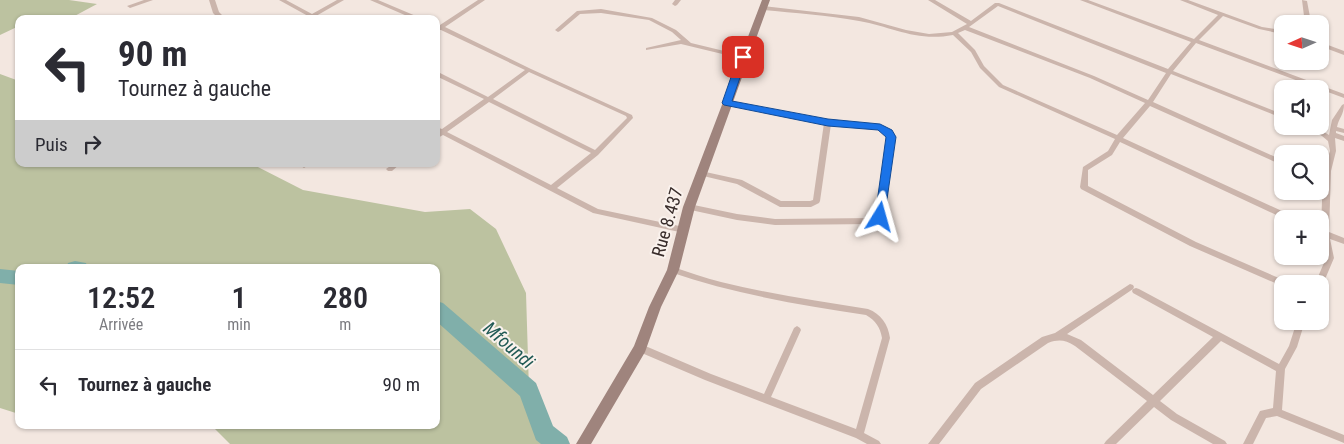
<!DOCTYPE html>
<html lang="fr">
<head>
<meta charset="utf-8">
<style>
  body { margin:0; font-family:"Roboto Condensed",sans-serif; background:#f2f2f3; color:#2b2b33; height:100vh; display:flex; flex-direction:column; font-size:19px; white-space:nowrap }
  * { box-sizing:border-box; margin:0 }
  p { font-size:16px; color:#7c7c81 }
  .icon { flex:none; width:28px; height:28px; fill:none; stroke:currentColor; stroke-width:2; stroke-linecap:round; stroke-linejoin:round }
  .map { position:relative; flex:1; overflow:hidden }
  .panel { position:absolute; left:15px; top:264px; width:425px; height:165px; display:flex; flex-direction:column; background:#fff; border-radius:10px; box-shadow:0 1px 4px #0004 }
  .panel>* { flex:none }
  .guide { position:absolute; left:15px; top:15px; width:425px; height:152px; border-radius:10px; box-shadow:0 1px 4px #0004; background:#fff; color:#2b2b33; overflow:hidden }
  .needle { width:32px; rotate:267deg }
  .tools { position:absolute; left:1274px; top:15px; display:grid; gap:10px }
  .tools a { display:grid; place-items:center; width:55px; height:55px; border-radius:10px; background:#fff; box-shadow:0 1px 4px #0004; font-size:25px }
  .pin { position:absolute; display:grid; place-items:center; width:42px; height:42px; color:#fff; margin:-21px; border-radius:10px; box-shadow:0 2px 8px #0006 }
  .me { position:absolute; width:55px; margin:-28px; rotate:8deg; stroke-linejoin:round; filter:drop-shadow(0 0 4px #0008) }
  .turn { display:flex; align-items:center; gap:18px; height:105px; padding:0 20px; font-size:22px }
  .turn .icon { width:65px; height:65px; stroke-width:2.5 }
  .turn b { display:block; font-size:35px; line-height:42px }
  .then { display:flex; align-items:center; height:48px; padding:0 20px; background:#0003; gap:10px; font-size:19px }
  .eta { display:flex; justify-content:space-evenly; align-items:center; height:85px; text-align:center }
  .eta b { font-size:30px; font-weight:600; line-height:35px }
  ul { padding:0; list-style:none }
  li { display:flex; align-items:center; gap:15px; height:70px; padding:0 20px; border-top:1px solid #e1e1e2 }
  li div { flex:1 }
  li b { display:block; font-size:19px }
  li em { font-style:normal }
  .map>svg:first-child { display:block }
  .green { fill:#bcc2a0 }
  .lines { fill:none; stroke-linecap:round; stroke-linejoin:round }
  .river { fill:#80afaa; fill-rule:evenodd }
  .minor { fill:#cbb5ac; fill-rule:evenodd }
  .secondary { fill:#9f847d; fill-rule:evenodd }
  .route { fill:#1a73e8; stroke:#114b97 }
  .labels { text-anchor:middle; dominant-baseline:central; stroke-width:4; stroke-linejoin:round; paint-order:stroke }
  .street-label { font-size:18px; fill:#392d2b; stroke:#faf2ed }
  .water-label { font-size:19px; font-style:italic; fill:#215a55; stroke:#faf2ed }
</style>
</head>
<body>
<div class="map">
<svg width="1344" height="444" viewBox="0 0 1344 444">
  <rect width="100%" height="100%" fill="#f3e7e0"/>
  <!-- green -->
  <g class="green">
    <path d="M0 0H69L97 4 69 19H19V26L0 35Z"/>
    <path d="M0 74 19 81V164H252L303 190 425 212 470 209 496 229 526 293 529 390 544 433 559 444H230L211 425H436V268H19V414L0 408Z"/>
  </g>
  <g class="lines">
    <!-- river -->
    <g class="river">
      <path d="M75 261 86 263 88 268H66L68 263Z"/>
      <path d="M0 269 19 271V285L0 283Z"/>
      <path d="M436 301 443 303 536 383 553 426 567 437 570 444H541L536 440 520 396 436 321Z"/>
    </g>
    <!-- minor -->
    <g class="minor">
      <path d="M144 0H153L130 8 127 6Z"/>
      <path d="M209 0H215L219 12 226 19H219L213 13Z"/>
      <path d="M279 0H286L312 14 337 0H344L316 16 321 19H303L308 16Z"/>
      <path d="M370 0H378L423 19H414Z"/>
      <path d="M478 0H485L445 27 531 69 632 115 633 118 632 119 598 155 557 188 598 209 684 227 687 228 688 230 687 232 684 233 593 213 443 135 436 139V134L438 133 436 132V127L442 129 484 99 436 76V71L488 97 525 70 441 30H436V23L440 25ZM529 72 626 116 627 118 595 150 493 99ZM489 102 591 153 551 185 447 132Z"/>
      <path d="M675 0H681L677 5 675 6 672 4Z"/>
      <path d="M928 0H935L971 21 995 3H999L1168 69 1191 42 1080 0H1088L1194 39 1218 15 1180 0H1188L1262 27 1282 30V34L1259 29 1223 16 1199 40 1344 94V98L1196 43 1173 71 1282 114V118L1171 74 1153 102 1282 160V165L1150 106 1123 138 1295 217 1296 219H1285L1120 142 1112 155 1088 170V186L1196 242 1288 282 1289 284H1282V286L1190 246 1081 189 1080 187 1083 167 1108 151 1115 139 999 87 980 68 971 52 953 35C916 42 893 27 859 21 827 15 795 13 763 10L760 8 763 6 859 17 906 30 929 34 952 32 967 24ZM998 6 1166 73 1148 100 1094 76 969 27ZM965 30 1090 78 1145 103 1117 135 1003 85 984 66 975 50 958 33Z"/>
      <path d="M1302 0 1307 1 1310 17 1300 24H1293L1304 16Z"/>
      <path d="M601 9 652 18 676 30 691 43 745 56 746 57 743 59 681 44 646 50V48L681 40 672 32 649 20 601 13 580 14 560 31 558 32 555 30 577 11Z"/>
      <path d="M1320 42 1344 51V55L1320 46Z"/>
      <path d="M727 101 828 120 885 126 894 137 883 219 875 224 775 225 737 220 686 209 685 207 689 204 737 214 775 219 873 218 876 216 888 137 881 130 831 124 820 201 819 203 811 207H780L737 184 699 175 697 173 701 171 742 180 781 201H810L813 200 824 123 725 104V102Z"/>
      <path d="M1344 104C1344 115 1339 117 1337 127L1344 129V133L1336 131V133L1344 136V141L1335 138 1336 151 1331 171 1329 232 1344 238V244L1330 239 1334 258 1323 284 1320 287V284H1315L1326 258 1322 236 1320 235V231L1321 230 1323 171 1330 151 1328 141 1322 136 1305 126H1314L1329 135 1332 120 1342 105Z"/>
      <path d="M302 164H310L304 168 301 166Z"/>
      <path d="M393 164H400L392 171H388L386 169Z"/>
      <path d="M673 267C689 272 705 278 721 282 769 294 819 301 868 309 881 314 888 324 890 338L864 433 879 441 881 444H867L856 438 705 380 637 351 636 348 637 345 640 344 643 345 711 374 764 394 794 328 797 326 800 328 801 330 771 397 856 429 882 338C880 327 876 321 866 315 800 305 734 294 670 272L669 270 670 268Z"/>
      <path d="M1130 284 1133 285 1134 287 1133 289 1136 288 1139 289 1279 364 1289 346 1297 321H1305L1297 347 1285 369 1282 410 1344 435V443L1277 416 1266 418 1253 444H1243L1260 411 1273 408 1276 371 1221 341 1160 401 1177 414 1225 441 1227 444H1213L1171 420 1154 407 1116 444H1104L1106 441 1147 401 1075 346C1065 340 1059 339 1048 343L981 389 939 444H928L975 383 1042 337 1055 333ZM1133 289 1132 291 1133 293 1213 337 1153 395 1081 340 1067 334Z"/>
    </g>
    <!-- secondary -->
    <path class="secondary" d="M762 0H770L695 207 679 270 661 307 645 352 591 444H576L634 346 649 307 667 270 683 207Z"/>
  </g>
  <!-- route -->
  <path class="route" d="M743 54 747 57 732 101 828 119 880 124 892 130 896 137 884 220H877L875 217 886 137 878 130 828 126 724 105 722 103 738 57Z"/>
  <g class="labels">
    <!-- street labels -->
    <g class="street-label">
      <text transform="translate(667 222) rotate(-74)">Rue 8.437</text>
    </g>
    <!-- water labels -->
    <g class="water-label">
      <text transform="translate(509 345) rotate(41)">Mfoundi</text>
    </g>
  </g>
</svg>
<div class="tools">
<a><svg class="needle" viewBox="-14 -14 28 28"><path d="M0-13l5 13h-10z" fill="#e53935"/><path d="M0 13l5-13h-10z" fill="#7c7c81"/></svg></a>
<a><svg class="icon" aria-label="sound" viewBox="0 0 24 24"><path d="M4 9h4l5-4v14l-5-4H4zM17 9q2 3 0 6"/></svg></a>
<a><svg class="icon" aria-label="search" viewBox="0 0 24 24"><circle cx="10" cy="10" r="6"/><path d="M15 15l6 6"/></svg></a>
<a>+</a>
<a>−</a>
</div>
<div class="pin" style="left:743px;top:57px;background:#d93025"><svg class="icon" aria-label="arrive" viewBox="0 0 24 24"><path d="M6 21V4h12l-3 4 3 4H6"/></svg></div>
<svg class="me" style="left:880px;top:217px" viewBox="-20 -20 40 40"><path d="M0-17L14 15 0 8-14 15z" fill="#1a73e8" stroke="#fff" stroke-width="4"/></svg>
<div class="guide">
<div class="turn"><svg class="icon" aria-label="left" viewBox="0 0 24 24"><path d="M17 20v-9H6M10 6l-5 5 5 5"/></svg><div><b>90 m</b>Tournez à gauche</div></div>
<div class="then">Puis<svg class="icon" aria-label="right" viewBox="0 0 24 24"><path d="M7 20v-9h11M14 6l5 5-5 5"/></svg></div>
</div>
<section class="panel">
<div class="eta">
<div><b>12:52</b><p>Arrivée</p></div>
<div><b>1</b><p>min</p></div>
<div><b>280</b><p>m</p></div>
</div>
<ul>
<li><svg class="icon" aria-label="left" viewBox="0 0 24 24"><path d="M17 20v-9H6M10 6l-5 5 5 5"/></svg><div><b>Tournez à gauche</b></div><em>90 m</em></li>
</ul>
</section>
</div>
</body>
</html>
